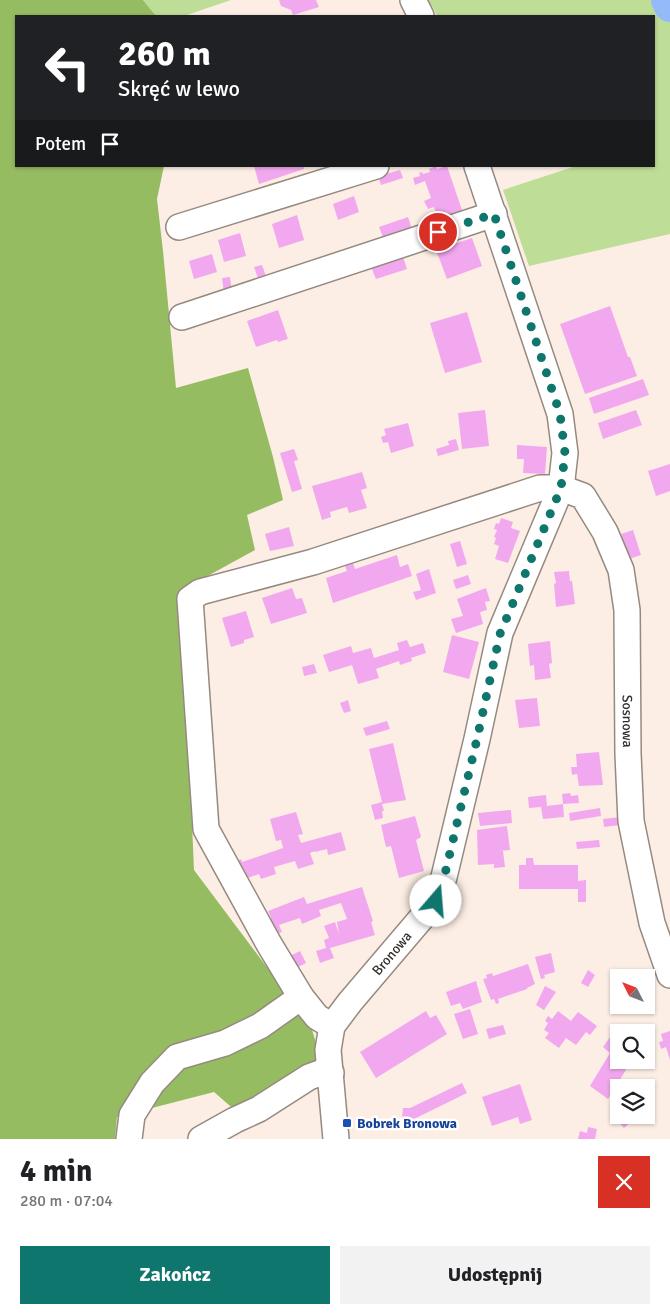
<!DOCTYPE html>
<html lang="pl">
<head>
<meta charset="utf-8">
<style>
  body { margin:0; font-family:Signika,sans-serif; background:#f2f2f2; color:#202124; height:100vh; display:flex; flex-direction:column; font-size:19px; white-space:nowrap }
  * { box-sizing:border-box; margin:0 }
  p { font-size:16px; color:#757577 }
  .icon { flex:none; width:28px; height:28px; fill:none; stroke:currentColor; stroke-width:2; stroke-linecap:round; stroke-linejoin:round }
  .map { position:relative; height:1139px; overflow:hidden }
  .panel { display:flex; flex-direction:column; background:#fff; flex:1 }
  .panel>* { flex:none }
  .guide { position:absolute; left:15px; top:15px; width:640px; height:152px; border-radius:0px; box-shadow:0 1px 4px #0004; background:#202124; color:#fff; overflow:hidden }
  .needle { width:32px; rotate:312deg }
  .buttons { position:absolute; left:610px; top:969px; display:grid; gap:10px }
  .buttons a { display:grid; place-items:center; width:45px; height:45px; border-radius:0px; background:#fff; box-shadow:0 1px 4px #0004; font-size:25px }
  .pin { position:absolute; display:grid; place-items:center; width:42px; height:42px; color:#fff; margin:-21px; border:2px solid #fff; border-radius:50%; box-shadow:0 1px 5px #0007 }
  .me { position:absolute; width:55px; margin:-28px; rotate:18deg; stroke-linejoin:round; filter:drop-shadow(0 0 4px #0008) }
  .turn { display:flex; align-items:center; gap:18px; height:105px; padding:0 20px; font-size:22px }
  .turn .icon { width:65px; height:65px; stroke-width:2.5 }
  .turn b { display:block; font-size:35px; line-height:42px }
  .then { display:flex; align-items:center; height:48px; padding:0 20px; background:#0003; gap:10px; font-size:19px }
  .round { display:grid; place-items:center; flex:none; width:52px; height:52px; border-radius:0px; background:#f2f2f2 }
  .headline { display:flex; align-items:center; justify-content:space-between; height:85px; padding:0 20px }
  h1 { font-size:30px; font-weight:700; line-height:38px }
  .action { display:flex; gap:10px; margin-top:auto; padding:10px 20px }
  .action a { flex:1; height:58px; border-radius:0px; background:#0f766e; color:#fff; font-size:20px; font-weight:700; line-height:58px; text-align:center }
  .action a+a { background:#f2f2f2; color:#202124 }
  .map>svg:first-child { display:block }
  .green { fill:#bedd97 }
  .forest { fill:#96bc61 }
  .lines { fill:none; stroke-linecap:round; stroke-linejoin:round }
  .river { stroke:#94bafa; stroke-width:32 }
  .building { fill:#f2a8ef }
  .minor-casing { stroke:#968a80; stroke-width:28 }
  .minor { stroke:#fff; stroke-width:25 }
  .route { stroke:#0f766e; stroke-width:9; stroke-dasharray:0 16.2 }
  .transit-dot { fill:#1a4fb4; stroke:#fff; stroke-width:2 }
  .labels { text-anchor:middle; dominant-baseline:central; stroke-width:5; stroke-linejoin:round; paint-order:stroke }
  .street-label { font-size:14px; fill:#332e2a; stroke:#fff }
  .transit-label { font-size:14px; font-weight:bold; fill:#164399; stroke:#fff; text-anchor:start }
</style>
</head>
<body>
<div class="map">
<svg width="670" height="1139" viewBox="0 0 670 1139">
  <rect width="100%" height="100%" fill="#fceee4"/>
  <!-- green -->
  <g class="green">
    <path d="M143 0H231L184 16H156Z"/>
    <path d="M427 0H670V234L529 266 503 190 576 166H654V16H437L433 8Z"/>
  </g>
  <!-- forest -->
  <path class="forest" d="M0 0H143L156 16H16V166H164L157 199 163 251 176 388 248 368 273 457 283 500 247 515 255 550 182 590 194 870 311 1026 321 1060 237 1112 214 1092 117 1117 115 1139H0Z"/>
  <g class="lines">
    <!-- river -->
    <path class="river" d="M667 0 670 6"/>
  </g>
  <!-- building -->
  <g class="building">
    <path d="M279 0H316L319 7 293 15 291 10 281 6Z"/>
    <path d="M254 166H304V169L259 184Z"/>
    <path d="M436 166 437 169 447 166 463 213 439 221 434 207 428 209 424 201 431 198 425 181 415 185 413 178 420 176 419 173 422 172 423 174 430 172 429 169Z"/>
    <path d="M400 170 403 178 381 185 378 176Z"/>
    <path d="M354 196 359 212 338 220 333 204Z"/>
    <path d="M297 215 304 240 279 248 272 224Z"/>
    <path d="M408 217 413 232 385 242 379 227Z"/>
    <path d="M240 233 246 256 224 262 218 240Z"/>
    <path d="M472 238 482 266 447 279 436 250Z"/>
    <path d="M212 254 217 272 194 279 189 261Z"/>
    <path d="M403 257 407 269 376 279 371 267Z"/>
    <path d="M262 265 267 279 259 281 254 267Z"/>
    <path d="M230 277 232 292 224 293 222 278Z"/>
    <path d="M610 306 628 357H630L637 376 585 394 560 324Z"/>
    <path d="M278 310 288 339 278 342 277 340 256 347 247 321Z"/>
    <path d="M467 312 482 362 445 373 430 323Z"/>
    <path d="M643 379 649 395 594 414 589 398Z"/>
    <path d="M485 410 489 446 462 449 458 413Z"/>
    <path d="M636 410 642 425 603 439 598 423Z"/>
    <path d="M408 423 414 446 391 453 388 442 383 443 381 437 386 435 384 429Z"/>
    <path d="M456 439 459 450 438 456 436 449 449 445 448 441Z"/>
    <path d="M517 445 547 447 545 474 523 473 524 459H517Z"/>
    <path d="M294 449 298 460 294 461 302 489 292 492 280 453Z"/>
    <path d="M670 464V491L656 496 648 471Z"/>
    <path d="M362 472 367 488 361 490 367 508 349 513 347 507 330 512 331 517 322 520 312 486Z"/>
    <path d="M501 518 513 522 511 528 520 531 508 563 495 559 499 546 494 544 496 538 494 537 497 530 494 529 496 523 499 524Z"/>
    <path d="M289 527 294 546 270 551 265 534Z"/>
    <path d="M633 530 641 555 629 559 621 534Z"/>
    <path d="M460 541 467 564 457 567 450 544Z"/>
    <path d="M397 555 400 567 408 564 412 576 333 603 326 578 347 571 345 566 353 563 355 569Z"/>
    <path d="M429 569 436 593 416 600 413 592 421 590 416 574Z"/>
    <path d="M569 571 570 581H572L575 604 556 607 554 584 556 583 554 572Z"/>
    <path d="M468 575 471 584 456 589 453 580Z"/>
    <path d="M292 588 296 599 302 598 307 613 271 624 262 598Z"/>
    <path d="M486 588 490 601 485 602 487 610 480 612 483 624 456 633 451 619 463 616 457 599Z"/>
    <path d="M246 611 254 637 244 640V643L231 647 222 618Z"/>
    <path d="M452 635 479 642 469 679 443 672Z"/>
    <path d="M407 640 410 647 423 643 426 653 411 658 412 661 400 665 399 661 376 669 379 678 358 684 352 665 329 672 323 655 351 646 353 653 371 648 374 658 399 650 397 643Z"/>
    <path d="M550 641 552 663 549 664 551 678 535 680 534 665 530 666 528 644Z"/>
    <path d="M314 664 317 673 304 676 302 667Z"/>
    <path d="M537 698 540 726 519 728 515 700Z"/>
    <path d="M348 700 351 711 344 713 340 703Z"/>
    <path d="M387 721 390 729 366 736 363 728Z"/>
    <path d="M393 743 406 800 382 804 384 811H382L383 818 375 820 371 805 382 802 369 749Z"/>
    <path d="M599 752 603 785 579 786 577 774 572 775 571 767H577L576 754Z"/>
    <path d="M570 793 571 796 578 795 579 803 563 804 562 794Z"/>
    <path d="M546 795 547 806 563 804 564 817 543 819 541 807 529 808 528 797Z"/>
    <path d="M600 808 601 816 570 821 569 813Z"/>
    <path d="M511 810 512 823 480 826 478 813Z"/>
    <path d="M296 812 303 834 298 835 301 843 341 832 346 850 328 855 327 849 315 852V851L310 853 314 864 298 869 295 861 274 867 276 874 261 879 259 874 239 881 232 863 241 859 242 862 283 848 281 840 276 841 270 819Z"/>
    <path d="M415 816 421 837 416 840 424 871 399 878 391 846 386 847 381 825Z"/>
    <path d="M620 817V825L604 827 603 819Z"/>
    <path d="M507 826 510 850 498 851H503L505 867 494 868V864L478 865 477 830Z"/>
    <path d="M599 840 600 847 577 849 576 842Z"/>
    <path d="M526 858H533L534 865H578V881L586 880V902H578V889H519V865H526Z"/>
    <path d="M362 887 373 921 371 922 375 935 330 948 334 958 320 963 316 951 326 948 324 940 329 938 324 926 335 922 339 934 337 922 347 919 341 903 319 910 321 916 302 924 300 918 279 925 282 932 271 936 265 921 271 918 268 911 304 897 307 904Z"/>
    <path d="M300 951 306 963 294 969 288 957Z"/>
    <path d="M551 953 555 972 544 975 545 978 541 979 535 957Z"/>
    <path d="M528 964 535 984 527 988V989L498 999 499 1003 496 1004 494 999 491 1000 483 979 487 978 486 975 492 973 493 976Z"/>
    <path d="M588 970 595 975 588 987 581 983Z"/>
    <path d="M476 981 482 1002 463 1009 460 1003 451 1006 446 992Z"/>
    <path d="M545 986 556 992 544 1010 536 1005Z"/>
    <path d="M470 1009 478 1034 463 1039 454 1014Z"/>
    <path d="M426 1011 430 1018 436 1015 447 1034 376 1078 360 1052Z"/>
    <path d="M558 1011 571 1021 578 1012 597 1026 590 1035 586 1032 576 1045 566 1038 559 1048 545 1038 549 1033 544 1030 548 1023 545 1021 548 1016 552 1019Z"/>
    <path d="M503 1025 506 1034 489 1039 486 1029Z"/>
    <path d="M636 1026 653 1037 646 1046V1032H632Z"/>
    <path d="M670 1031V1060L666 1047 661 1049 659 1042 663 1041 661 1034Z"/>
    <path d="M610 1037 619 1042V1060H632L608 1099 590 1086 610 1053 603 1047Z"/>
    <path d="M462 1083 467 1093 412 1120 402 1119 403 1108H410Z"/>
    <path d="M520 1084 532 1120 520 1124 518 1117 492 1126 482 1097Z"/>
    <path d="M621 1115H627L632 1121 624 1128 616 1119Z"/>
    <path d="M588 1127 597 1129 595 1139H578L580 1131 587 1133Z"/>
  </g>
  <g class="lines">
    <!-- minor casing -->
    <g class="minor-casing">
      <g id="minor">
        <path d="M413 0 421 16"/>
        <path d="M179 227 376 166"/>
        <path d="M182 317 494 214"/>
        <path id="s1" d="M332 1026 317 1017 301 997 269 944 206 829 190 599 200 592 313 562 540 488H561L583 496 605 532 621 570 627 610 628 754 631 821 652 923 670 975"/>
        <path d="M129 1139 132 1115 152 1083 177 1057 225 1043 260 1026 301 997"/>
        <path d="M201 1139 235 1120 259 1109 309 1077 320 1073H331"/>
        <path id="s2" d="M336 1139 328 1050 332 1026 350 1002 436 901 444 877 477 739 500 633 561 488 565 453 560 414 477 166"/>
      </g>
    </g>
    <!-- minor -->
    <use href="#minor" class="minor"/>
  </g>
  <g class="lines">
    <!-- route -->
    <path class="route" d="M436 901 444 878 477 739 500 634 561 488 565 453 560 414 494 214 438 232"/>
  </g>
  <!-- markers -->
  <rect class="transit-dot" x="342" y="1118" width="10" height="10" rx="2.5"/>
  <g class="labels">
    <!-- street labels -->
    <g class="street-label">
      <text stroke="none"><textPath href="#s1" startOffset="1114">Sosnowa</textPath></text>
      <text stroke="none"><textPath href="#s2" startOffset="208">Bronowa</textPath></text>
    </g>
    <!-- transit labels -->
    <g class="transit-label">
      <text x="357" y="1123">Bobrek Bronowa</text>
    </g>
  </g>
</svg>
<div class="buttons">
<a><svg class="needle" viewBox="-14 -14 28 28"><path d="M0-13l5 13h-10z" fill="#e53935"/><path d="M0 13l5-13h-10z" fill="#757577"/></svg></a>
<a><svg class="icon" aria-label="search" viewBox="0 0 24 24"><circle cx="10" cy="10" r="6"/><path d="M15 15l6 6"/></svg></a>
<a><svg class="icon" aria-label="layers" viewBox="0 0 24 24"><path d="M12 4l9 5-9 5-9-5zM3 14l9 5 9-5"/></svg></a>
</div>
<div class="pin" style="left:438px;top:232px;background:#d93025"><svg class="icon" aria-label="arrive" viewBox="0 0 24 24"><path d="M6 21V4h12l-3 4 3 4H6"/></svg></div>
<svg class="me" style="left:436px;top:901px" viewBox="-20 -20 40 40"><circle r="19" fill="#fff"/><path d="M0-13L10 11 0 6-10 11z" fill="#0f766e"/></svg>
<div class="guide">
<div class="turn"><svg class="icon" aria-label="left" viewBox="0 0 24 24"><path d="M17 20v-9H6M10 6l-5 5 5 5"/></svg><div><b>260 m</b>Skręć w lewo</div></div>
<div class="then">Potem<svg class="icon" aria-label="arrive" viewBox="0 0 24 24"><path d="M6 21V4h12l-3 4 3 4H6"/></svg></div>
</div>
</div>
<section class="panel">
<div class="headline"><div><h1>4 min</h1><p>280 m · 07:04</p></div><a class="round" style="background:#d93025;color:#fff"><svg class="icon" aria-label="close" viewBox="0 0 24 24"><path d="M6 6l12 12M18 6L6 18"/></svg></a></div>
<div class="action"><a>Zakończ</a><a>Udostępnij</a></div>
</section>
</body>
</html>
